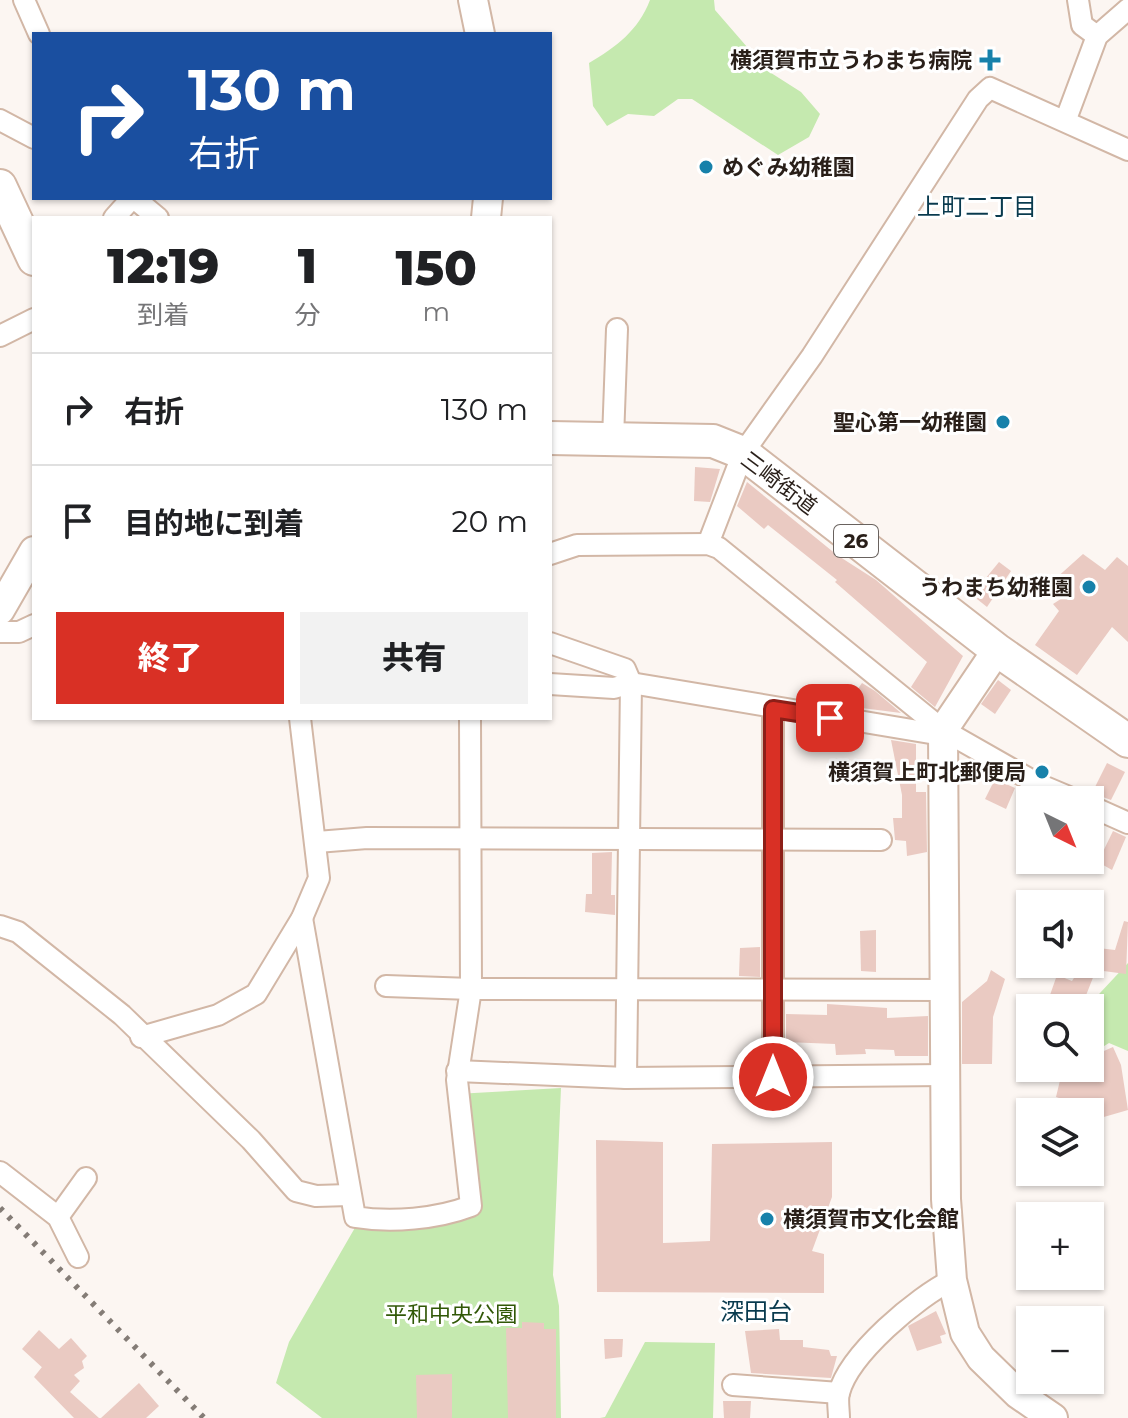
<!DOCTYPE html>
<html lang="ja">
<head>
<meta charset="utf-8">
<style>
  body { margin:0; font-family:Montserrat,"Noto Sans JP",sans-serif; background:#f2f2f2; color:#202124; height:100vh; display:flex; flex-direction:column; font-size:30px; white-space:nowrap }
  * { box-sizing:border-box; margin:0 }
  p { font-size:26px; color:#757577 }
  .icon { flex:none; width:44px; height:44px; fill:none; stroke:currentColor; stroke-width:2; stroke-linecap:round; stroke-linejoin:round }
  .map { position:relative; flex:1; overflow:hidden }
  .drawer { position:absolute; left:32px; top:216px; width:520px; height:504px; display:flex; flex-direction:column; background:#fff; border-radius:0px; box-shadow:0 2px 6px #0004 }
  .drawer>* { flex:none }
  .guide { position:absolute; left:32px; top:32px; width:520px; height:168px; border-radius:0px; box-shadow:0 2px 6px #0004; background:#1a4fa0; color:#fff; overflow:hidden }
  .needle { width:52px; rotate:137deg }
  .tools { position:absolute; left:1016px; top:786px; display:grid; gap:16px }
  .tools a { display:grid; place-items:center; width:88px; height:88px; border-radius:0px; background:#fff; box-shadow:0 2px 6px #0004; font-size:40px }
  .pin { position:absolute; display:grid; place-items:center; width:68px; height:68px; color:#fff; margin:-34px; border-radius:16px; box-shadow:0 4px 12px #0006 }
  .me { position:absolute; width:88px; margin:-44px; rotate:0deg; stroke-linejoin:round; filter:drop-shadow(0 0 6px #0008) }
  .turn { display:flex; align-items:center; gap:28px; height:168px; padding:0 24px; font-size:36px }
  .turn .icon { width:104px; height:104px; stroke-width:2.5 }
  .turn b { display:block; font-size:56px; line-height:68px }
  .eta { display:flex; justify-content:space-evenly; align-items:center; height:136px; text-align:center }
  .eta b { font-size:48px; font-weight:800; line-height:56px }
  .button { display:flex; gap:16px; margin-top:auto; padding:16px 24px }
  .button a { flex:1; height:92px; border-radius:0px; background:#d93025; color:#fff; font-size:32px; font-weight:800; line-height:92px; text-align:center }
  .button a+a { background:#f2f2f2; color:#202124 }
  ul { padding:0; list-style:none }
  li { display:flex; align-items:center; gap:24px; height:112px; padding:0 24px; border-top:2px solid #e0e0e0 }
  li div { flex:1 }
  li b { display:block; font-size:30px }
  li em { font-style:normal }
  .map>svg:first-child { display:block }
  .green { fill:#c5e9af }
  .building { fill:#eacac2 }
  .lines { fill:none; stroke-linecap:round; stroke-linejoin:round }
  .street-casing { stroke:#d2b7a6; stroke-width:24 }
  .secondary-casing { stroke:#d2b7a6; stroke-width:32 }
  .primary-casing { stroke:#d2b7a6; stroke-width:36 }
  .street { stroke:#fff; stroke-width:20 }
  .secondary { stroke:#fff; stroke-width:28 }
  .primary { stroke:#fff; stroke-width:32 }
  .rail { stroke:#847c76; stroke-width:6; stroke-dasharray:4 8; stroke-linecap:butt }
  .route-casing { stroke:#8d1f18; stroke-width:20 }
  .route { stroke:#d93025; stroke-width:14 }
  .poi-dot { fill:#1781aa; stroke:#fff; stroke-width:3 }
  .labels { text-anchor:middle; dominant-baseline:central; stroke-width:6; stroke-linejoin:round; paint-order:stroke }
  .shield { fill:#fff; stroke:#69625e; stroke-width:2 }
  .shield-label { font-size:20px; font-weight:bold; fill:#291f19 }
  .poi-label { font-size:22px; font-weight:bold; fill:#291f19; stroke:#fff; text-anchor:end }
  .street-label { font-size:22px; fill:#291f19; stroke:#fff }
  .park-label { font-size:22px; fill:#315807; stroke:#fff }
  .neighbourhood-label { font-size:24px; fill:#093a4e; stroke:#fff }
</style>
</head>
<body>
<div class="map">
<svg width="1128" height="1418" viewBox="0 0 1128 1418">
  <rect width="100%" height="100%" fill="#fcf6f2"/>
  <!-- green -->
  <g class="green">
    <path d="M650 0H714L715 10 768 71 801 92 820 114 809 137 778 155 692 99H678L654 116 628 114 607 126 593 106 589 63C616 47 638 31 650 0Z"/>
    <path d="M1128 963V1051L1109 1043 1093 1053 1090 1008H1086Z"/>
    <path d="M561 1088 553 1275 559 1306 561 1418H322L276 1383 289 1342 360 1219 470 1206 456 1094Z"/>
    <path d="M645 1342 715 1343 713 1418H600L605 1417Z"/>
  </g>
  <!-- building -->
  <g class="building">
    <path d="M695 467 720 469 710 502 694 501Z"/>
    <path d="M747 482 837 555 876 580 963 656 935 707 911 687 927 662 835 582 837 580 768 525 764 529 737 506Z"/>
    <path d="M1083 554 1105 570 1117 557 1128 566V642L1112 627 1077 675 1035 645 1059 611 1053 604 1067 595 1054 580Z"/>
    <path d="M999 562 1011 571 987 607 972 595Z"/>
    <path d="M998 680 1011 690 995 714 981 704Z"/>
    <path d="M862 683 875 691 901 713 846 706Z"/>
    <path d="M891 740 916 744V792H926L927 852 907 856 906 841 895 840 893 818H902V795Z"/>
    <path d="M1107 763 1125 772 1111 800 1092 793Z"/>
    <path d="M995 779 1015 788 1006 809 985 799Z"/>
    <path d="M1113 831 1126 837 1112 870 1098 862Z"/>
    <path d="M612 852 611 895H615V915L585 912 586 894H592V853Z"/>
    <path d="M1124 921 1128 922 1126 974 1096 970 1081 1008 1050 995 1057 975 1072 981 1083 964H1090V947L1115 950Z"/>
    <path d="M876 930V972L861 971 860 931Z"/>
    <path d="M760 947V977L739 976 740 948Z"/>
    <path d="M991 970 1005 979 993 1017 992 1064H962V1002L987 981Z"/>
    <path d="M827 1004 887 1008V1018L928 1016V1056H895L894 1050 865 1049 866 1054 836 1055 835 1044 786 1042V1014L827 1015Z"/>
    <path d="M1113 1047 1121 1065 1128 1110 1090 1121V1112L1085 1107 1056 1097 1063 1068H1090V1064L1099 1059 1097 1054Z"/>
    <path d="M596 1140 663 1142V1243L710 1241 712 1144 832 1142V1197L812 1251 824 1254V1293L597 1292Z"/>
    <path d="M936 1311 946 1334 940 1336 942 1343 917 1351 908 1326Z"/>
    <path d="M522 1322 544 1323V1329H556V1418H508L506 1328H522Z"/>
    <path d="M779 1329 780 1340H803V1347L829 1350 831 1356H837L831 1378 751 1373 745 1331Z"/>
    <path d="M39 1330 59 1349 71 1338 87 1356 82 1361 84 1368 74 1375 80 1381 70 1392 99 1418H74L34 1377 42 1367 45 1370 22 1349Z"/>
    <path d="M604 1339H623L622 1357 605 1359Z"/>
    <path d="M452 1374V1418H417L416 1375Z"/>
    <path d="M139 1383 159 1406 146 1418H101Z"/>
    <path d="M723 1401H751L750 1418H724Z"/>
  </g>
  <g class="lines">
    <!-- street casing -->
    <g class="street-casing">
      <g id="street">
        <path d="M24 0 39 34"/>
        <path d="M1078 0 1082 25 1097 36"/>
        <path d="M1066 119 1097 36 1128 9"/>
        <path d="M0 120 34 138"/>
        <path d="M134 198 158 218"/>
        <path d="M114 218 132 198"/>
        <path d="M0 336 34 319"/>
        <path d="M613 439 617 329"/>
        <path d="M708 544 743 453 812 356 978 99 990 88 1128 150"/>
        <path d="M550 554 577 545 708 544 719 548 943 730 1038 784 1076 800"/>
        <path d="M0 632H19L34 625"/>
        <path d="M550 643 625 669 631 683 626 1078"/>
        <path d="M550 684 614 688 631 683 942 735"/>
        <path d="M1090 806 1128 823"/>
        <path d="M317 842 367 838 881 840"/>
        <path d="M302 918 355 1217C391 1223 437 1219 471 1206L457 1080 471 989 470 718"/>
        <path d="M0 926 18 932 122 1015 251 1140 296 1191 316 1196 349 1195"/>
        <path d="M386 986 471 989 944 990"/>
        <path d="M141 1037 218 1015 256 994 302 918 319 878 300 718"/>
        <path d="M457 1071 626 1078 945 1075"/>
        <path d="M773 1077V709"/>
        <path d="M0 1172 58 1217 78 1257"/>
        <path d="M58 1217 86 1178"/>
        <path d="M733 1385 839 1393"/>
        <path d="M839 1418C839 1410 837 1400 839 1393 849 1354 917 1297 952 1280"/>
      </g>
    </g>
    <!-- secondary casing -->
    <g class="secondary-casing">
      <g id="secondary">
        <path d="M473 0 480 34"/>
        <path d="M486 218 488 198"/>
        <path d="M0 610 34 551"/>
        <path d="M997 650 943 730 946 1199 952 1280 965 1333 981 1358 1018 1394 1053 1418"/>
      </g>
    </g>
    <!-- primary casing -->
    <g class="primary-casing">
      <g id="primary">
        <path d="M0 186 34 259"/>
        <path d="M550 438 713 441 743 453 997 650 1128 741"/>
      </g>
    </g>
    <!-- street -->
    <use href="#street" class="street"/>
    <!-- secondary -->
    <use href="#secondary" class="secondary"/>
    <!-- primary -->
    <use href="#primary" class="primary"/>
    <!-- rail -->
    <path class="rail" d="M0 1208 204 1418"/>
  </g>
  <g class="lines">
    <!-- route casing -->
    <g class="route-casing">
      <path id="route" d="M773 1077V709L830 718"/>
    </g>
    <!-- route -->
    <use href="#route" class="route"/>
  </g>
  <!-- markers -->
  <g class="poi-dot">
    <path d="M986 48h8v8h8v8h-8v8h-8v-8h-8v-8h8z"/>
    <circle cx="706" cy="167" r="8"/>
    <circle cx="1003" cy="422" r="8"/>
    <circle cx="1089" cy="587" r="8"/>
    <circle cx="1042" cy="772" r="8"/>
    <circle cx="767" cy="1219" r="8"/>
  </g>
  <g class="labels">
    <!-- shield labels -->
    <rect class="shield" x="834" y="525" width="44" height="32" rx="6"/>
    <g class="shield-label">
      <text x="856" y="541">26</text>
    </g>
    <!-- poi labels -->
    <g class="poi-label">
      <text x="972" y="60">横須賀市立うわまち病院</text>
      <text x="722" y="167" text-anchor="start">めぐみ幼稚園</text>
      <text x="987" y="422">聖心第一幼稚園</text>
      <text x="1073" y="587">うわまち幼稚園</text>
      <text x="1026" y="772">横須賀上町北郵便局</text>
      <text x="783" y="1219" text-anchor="start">横須賀市文化会館</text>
    </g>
    <!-- street labels -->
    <g class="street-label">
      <text transform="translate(779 483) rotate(37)">三崎街道</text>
    </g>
    <!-- park labels -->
    <g class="park-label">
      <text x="451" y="1314">平和中央公園</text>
    </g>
    <!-- neighbourhood labels -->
    <g class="neighbourhood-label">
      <text x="977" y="206">上町二丁目</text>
      <text x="756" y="1311">深田台</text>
    </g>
  </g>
</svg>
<div class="tools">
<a><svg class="needle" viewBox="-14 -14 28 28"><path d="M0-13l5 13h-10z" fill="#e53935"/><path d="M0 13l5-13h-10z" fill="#757577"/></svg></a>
<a><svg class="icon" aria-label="sound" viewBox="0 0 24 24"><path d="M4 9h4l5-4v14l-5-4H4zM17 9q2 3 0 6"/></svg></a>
<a><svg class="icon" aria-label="search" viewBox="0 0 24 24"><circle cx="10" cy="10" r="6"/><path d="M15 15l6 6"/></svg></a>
<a><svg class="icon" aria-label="layers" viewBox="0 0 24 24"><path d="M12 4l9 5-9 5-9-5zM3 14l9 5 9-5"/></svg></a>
<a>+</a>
<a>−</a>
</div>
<div class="pin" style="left:830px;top:718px;background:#d93025"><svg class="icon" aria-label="arrive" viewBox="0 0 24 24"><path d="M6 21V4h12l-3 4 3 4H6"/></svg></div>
<svg class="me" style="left:773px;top:1077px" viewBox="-20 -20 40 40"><circle r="17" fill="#d93025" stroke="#fff" stroke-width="3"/><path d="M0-11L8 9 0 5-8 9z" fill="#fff"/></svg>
<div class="guide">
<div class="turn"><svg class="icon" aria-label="right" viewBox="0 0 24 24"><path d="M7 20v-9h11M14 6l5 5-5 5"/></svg><div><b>130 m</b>右折</div></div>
</div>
<section class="drawer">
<div class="eta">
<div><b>12:19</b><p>到着</p></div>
<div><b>1</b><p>分</p></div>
<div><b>150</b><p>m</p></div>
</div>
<ul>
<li><svg class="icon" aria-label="right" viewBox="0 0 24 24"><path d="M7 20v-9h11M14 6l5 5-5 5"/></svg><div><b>右折</b></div><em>130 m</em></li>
<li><svg class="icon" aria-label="arrive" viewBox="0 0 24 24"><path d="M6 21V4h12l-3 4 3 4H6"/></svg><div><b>目的地に到着</b></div><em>20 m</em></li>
</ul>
<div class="button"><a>終了</a><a>共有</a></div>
</section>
</div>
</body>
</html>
